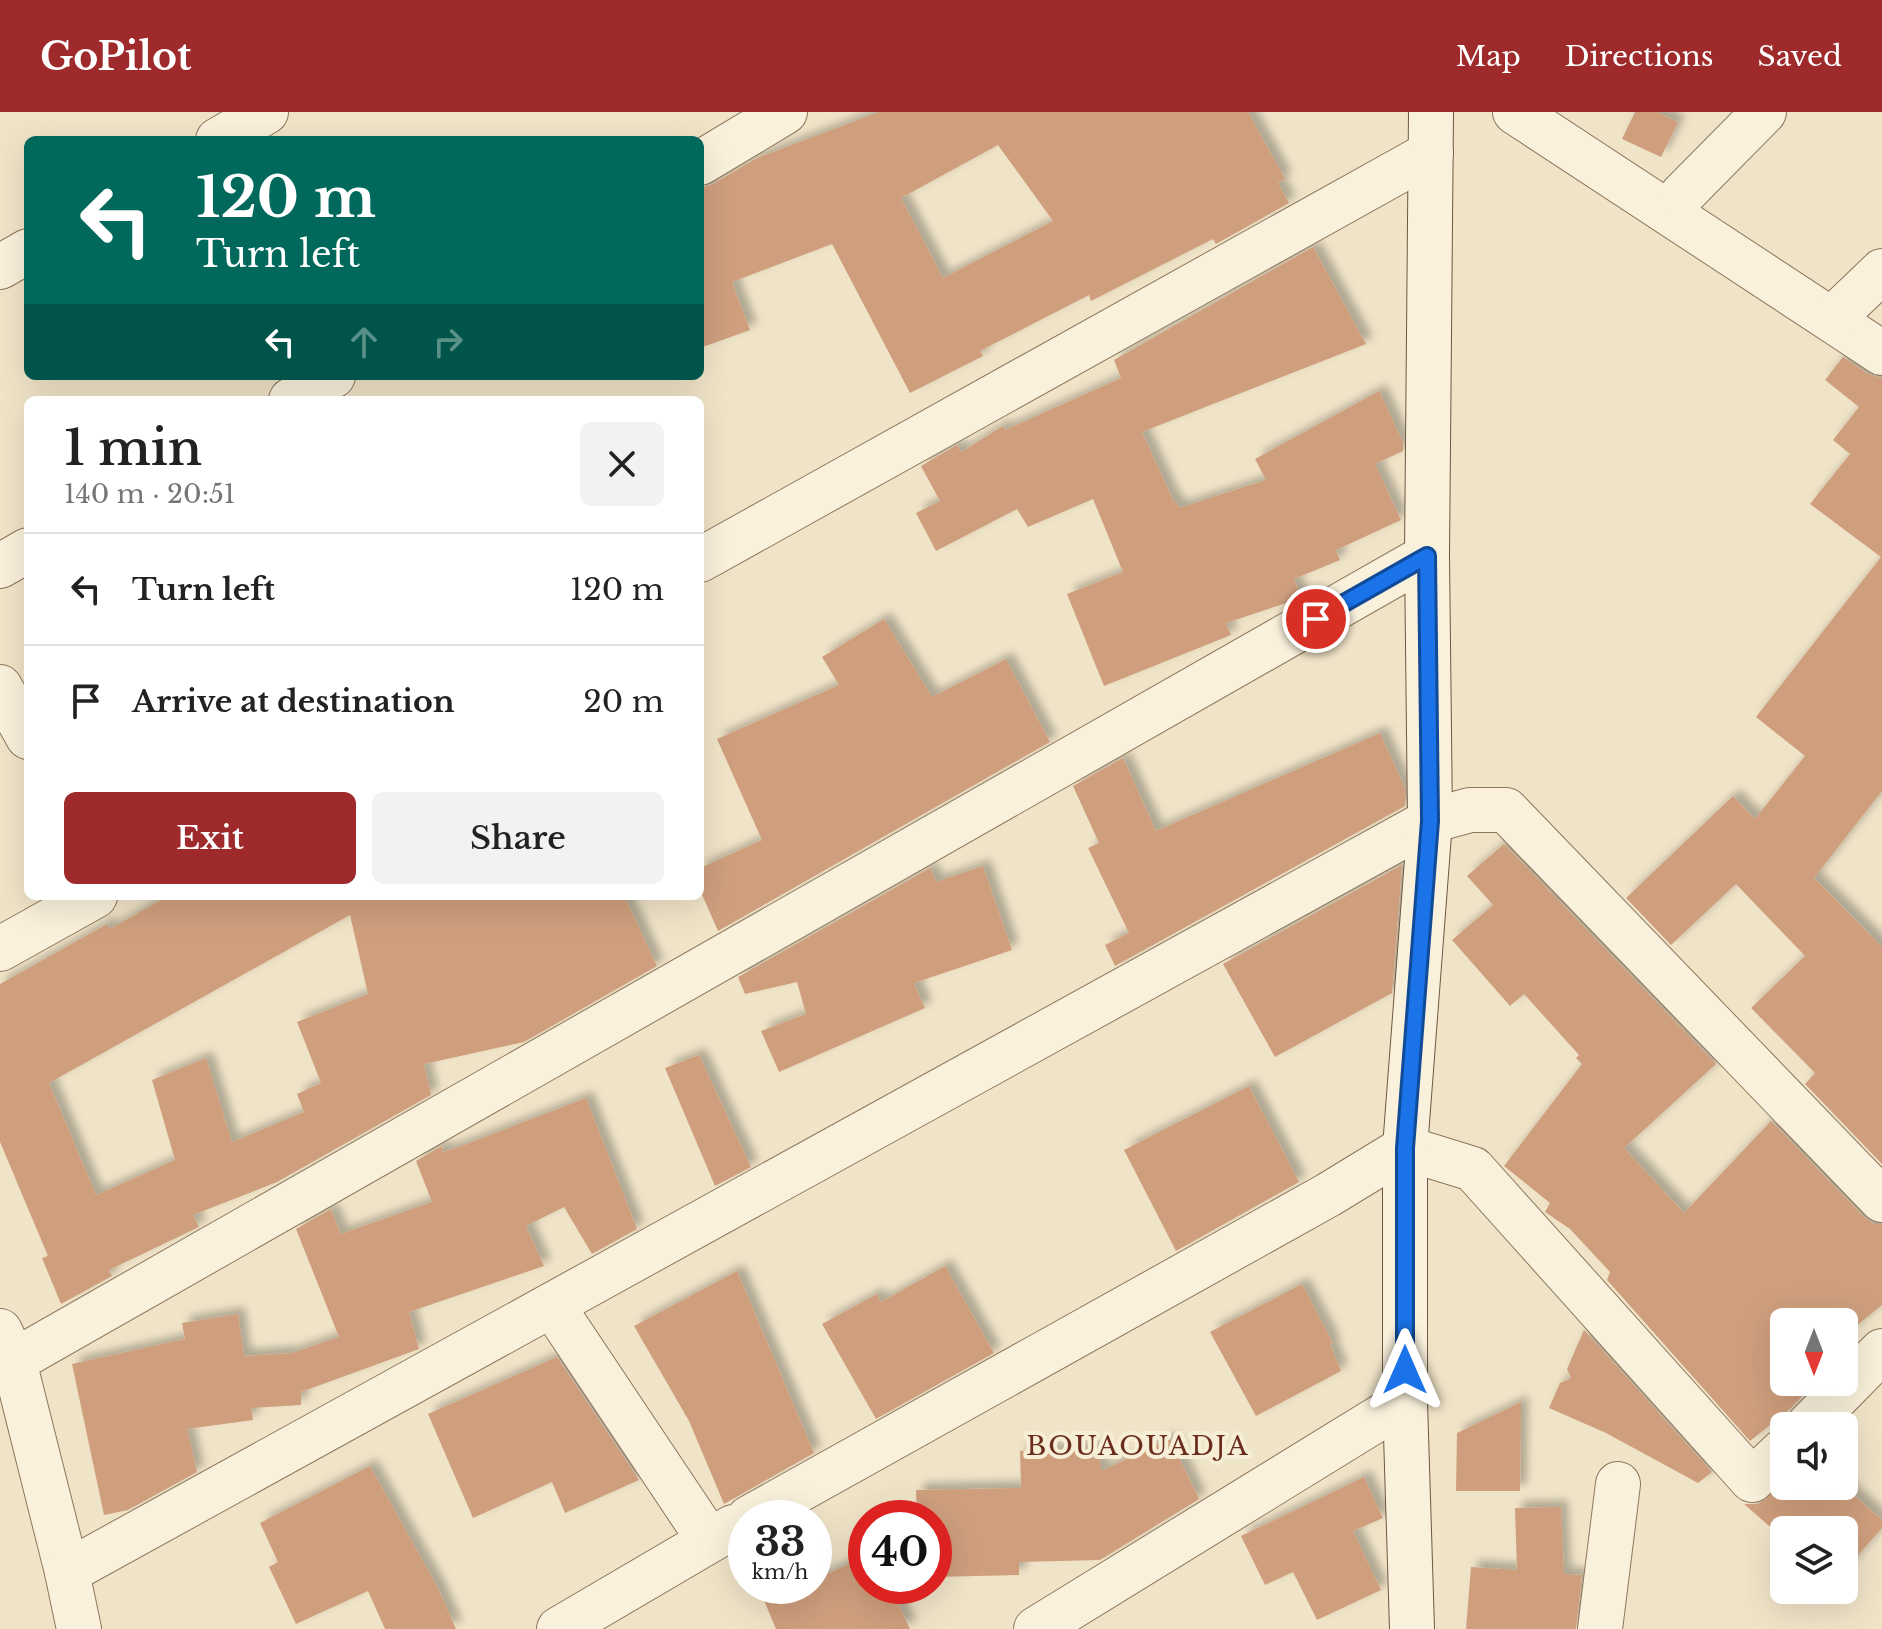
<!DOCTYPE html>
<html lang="en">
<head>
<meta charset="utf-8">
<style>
  body { margin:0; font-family:"Libre Baskerville",serif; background:#f2f2f2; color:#222; height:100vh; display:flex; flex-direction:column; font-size:30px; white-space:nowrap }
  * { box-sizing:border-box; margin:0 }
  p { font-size:26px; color:#767676 }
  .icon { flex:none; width:44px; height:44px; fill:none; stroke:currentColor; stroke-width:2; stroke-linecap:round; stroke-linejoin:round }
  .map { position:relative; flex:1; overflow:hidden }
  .sheet { position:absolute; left:24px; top:284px; width:680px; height:504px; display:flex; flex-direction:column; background:#fff; border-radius:12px; box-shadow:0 8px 32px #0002 }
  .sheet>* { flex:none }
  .hud { position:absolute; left:24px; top:24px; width:680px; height:244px; border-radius:12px; box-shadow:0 8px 32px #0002; background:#00695c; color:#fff; overflow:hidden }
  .needle { width:52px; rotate:180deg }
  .tools { position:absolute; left:1770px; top:1196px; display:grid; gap:16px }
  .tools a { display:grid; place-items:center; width:88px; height:88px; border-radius:12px; background:#fff; box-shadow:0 8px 32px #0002; font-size:40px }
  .speed { position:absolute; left:728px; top:1388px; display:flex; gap:16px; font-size:40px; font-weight:700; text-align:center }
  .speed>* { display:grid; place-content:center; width:104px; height:104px; border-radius:50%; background:#fff; box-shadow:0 8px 32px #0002; line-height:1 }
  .speed small { font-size:20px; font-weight:400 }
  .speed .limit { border:12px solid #d22; background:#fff; color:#111 }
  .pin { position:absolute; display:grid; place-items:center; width:68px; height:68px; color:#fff; margin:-34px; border:4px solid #fff; border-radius:50%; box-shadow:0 2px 8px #0007 }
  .me { position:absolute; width:88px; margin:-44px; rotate:0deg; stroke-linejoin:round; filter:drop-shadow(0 0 6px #0008) }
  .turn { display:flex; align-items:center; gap:28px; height:168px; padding:0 40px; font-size:36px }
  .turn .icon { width:104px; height:104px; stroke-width:2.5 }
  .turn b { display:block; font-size:56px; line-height:68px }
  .lanes { display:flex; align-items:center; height:76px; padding:0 40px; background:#0003; justify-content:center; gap:40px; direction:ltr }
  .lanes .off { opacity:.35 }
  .round { display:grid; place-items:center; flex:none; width:84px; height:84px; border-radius:12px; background:#f2f2f2 }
  .overview { display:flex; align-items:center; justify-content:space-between; height:136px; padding:0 40px }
  h1 { font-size:48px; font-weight:600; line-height:60px }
  .primary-button { display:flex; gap:16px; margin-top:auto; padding:16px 40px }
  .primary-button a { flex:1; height:92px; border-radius:12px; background:#9e2a2b; color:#fff; font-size:32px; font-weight:600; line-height:92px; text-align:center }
  .primary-button a+a { background:#f2f2f2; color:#222 }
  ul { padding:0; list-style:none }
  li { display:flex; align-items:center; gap:24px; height:112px; padding:0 40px; border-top:2px solid #e0e0e0 }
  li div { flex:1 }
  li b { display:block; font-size:30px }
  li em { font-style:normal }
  header { display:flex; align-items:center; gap:48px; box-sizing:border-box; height:112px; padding:0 40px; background:#9e2a2b; color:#fff }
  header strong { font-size:38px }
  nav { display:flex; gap:44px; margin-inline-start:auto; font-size:28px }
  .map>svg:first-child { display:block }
  .building { fill:#cf9f7d; fill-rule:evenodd; filter:url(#shadow) }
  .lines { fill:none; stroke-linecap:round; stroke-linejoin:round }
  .street-casing { stroke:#8d765c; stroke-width:46 }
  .secondary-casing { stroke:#6f573f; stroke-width:46 }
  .street { stroke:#faf1dc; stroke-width:44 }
  .secondary { stroke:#faf1dc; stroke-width:44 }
  .route-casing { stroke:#114b97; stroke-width:20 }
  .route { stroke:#1a73e8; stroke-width:14 }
  .labels { text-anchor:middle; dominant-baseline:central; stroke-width:8; stroke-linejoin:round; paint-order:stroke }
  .quarter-label { font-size:26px; letter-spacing:2px; fill:#6b2e1e; stroke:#f7eed8 }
</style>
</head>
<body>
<header>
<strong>GoPilot</strong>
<nav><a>Map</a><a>Directions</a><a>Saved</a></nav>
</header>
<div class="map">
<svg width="1882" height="1517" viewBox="0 0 1882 1517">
  <defs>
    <filter id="shadow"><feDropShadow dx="7" dy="-7" stdDeviation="4" flood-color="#0004"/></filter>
  </defs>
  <rect width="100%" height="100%" fill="#f0e4c8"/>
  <!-- building -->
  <g class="building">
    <path d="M879 0H1248L1285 67 1278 71 1289 91 1216 132 1213 127 1091 189 1089 183 980 239 983 244 910 281 832 132 732 170 750 218 700 236V76L713 72 757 46ZM998 33 1053 109 943 166 901 86Z"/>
    <path d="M1635 0H1657L1678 10 1661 45 1622 27Z"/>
    <path d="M1313 135 1366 232 1142 320 1174 390 1176 389 1179 396 1266 368 1255 347 1379 279 1403 330V339L1375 352 1401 408 1336 438 1340 448 1294 467 1301 486 1226 511 1231 523 1104 574 1067 482 1123 460 1093 387 1028 415 1017 397 936 439 916 401 940 389 921 354 957 333 961 340 1003 314 1005 318 1121 266 1114 248Z"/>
    <path d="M1843 245 1868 262 1882 266V679L1814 766 1882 835V1052L1805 972 1815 961 1751 896 1805 844 1736 772 1671 833 1626 786 1733 684 1755 707 1805 644 1756 605 1881 445 1810 392 1850 342 1833 328 1859 295 1825 268Z"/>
    <path d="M884 507 932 585 1006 547 1050 630 718 819 700 778V756L762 728 717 627 839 573 822 545Z"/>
    <path d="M1380 621 1405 676V694L1115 854 1105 833 1129 821 1088 736 1099 731 1073 674 1123 646 1156 719Z"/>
    <path d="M1504 732 1716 952 1624 1036 1684 1101 1771 1009 1864 1105 1874 1112H1882V1193L1844 1224V1210H1784V1270H1812L1814 1272 1790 1297 1750 1329 1607 1168 1610 1160 1570 1117 1545 1100 1550 1091 1504 1054 1582 952 1576 946 1579 943 1524 882 1510 894 1452 828 1493 793 1467 764Z"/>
    <path d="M1402 753 1392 881 1275 945 1223 852Z"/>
    <path d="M983 754 1012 838 914 871 925 896 779 960 761 919 806 902 797 870 745 882 738 865 930 756 936 770Z"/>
    <path d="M168 784H624L657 854 524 930 424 952 431 983 277 1070 193 1103 199 1115 109 1158 112 1164 61 1192 42 1146 48 1144 0 1030V872L107 812 110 817ZM350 803 368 882 297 910 321 971 297 982 304 1000 232 1030 206 946 152 968 175 1048 96 1083 49 971Z"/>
    <path d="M699 943 751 1055 715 1074 665 956Z"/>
    <path d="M1249 974 1299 1070 1176 1139 1124 1038Z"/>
    <path d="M586 986 637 1117 592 1142 564 1095 526 1114 544 1154 409 1200 419 1237 301 1280V1293L251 1296 253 1308 187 1317 197 1360 128 1398 104 1403 72 1252 185 1227 182 1211 238 1202 244 1244 292 1241 339 1225 296 1117 331 1097 341 1122 432 1090 416 1049 442 1034 443 1040 464 1033Z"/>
    <path d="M945 1154 994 1241 876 1307 822 1212 877 1182 881 1190Z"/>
    <path d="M737 1159 814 1341 724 1392 689 1309 634 1214Z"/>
    <path d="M1302 1172 1333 1231 1330 1232 1341 1259 1256 1304 1210 1220Z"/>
    <path d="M1584 1218 1712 1360 1698 1371 1606 1321 1549 1296 1560 1271 1571 1266 1567 1257Z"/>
    <path d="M557 1245 639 1368 565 1401 552 1370 473 1406 428 1302Z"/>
    <path d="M1521 1290 1520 1379H1456L1457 1321Z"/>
    <path d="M1170 1327 1199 1387 1100 1448 1019 1450V1463L934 1465V1406H917L916 1378 1021 1376 1020 1339 1100 1337 1101 1359Z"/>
    <path d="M370 1354 439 1478 456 1517H385L368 1479 296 1512 269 1455 278 1450 260 1411Z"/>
    <path d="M1364 1365 1383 1406 1353 1419 1381 1478 1317 1508 1293 1460 1265 1473 1241 1424Z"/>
    <path d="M1782 1374H1844L1882 1408V1416L1844 1459V1418H1784V1427L1744 1392H1758Z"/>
    <path d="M1561 1395 1564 1462 1582 1463 1576 1517H1466L1471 1455 1517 1458 1515 1396Z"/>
    <path d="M866 1444V1474H890L910 1517H776L758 1474H814V1468Z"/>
  </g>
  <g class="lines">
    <!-- street casing -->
    <g class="street-casing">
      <g id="street">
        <path d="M1515 0 1882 241"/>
        <path d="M218 28 266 0"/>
        <path d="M700 51 785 0"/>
        <path d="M1682 83 1764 0"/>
        <path d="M0 155 28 139"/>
        <path d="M1832 207 1882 159"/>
        <path d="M291 288 333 264"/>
        <path d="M700 448 1431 41"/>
        <path d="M0 454 28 438"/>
        <path d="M0 575 28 625"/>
        <path d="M0 837 95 784"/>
        <path d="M552 1193 709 1428"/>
        <path d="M0 1219 14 1249 67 1460 79 1517"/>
        <path d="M14 1249 1427 444"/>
        <path d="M1808 1314 1882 1239"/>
        <path d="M749 1406 1328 1083 1405 1036 1473 1057 1752 1368 1784 1338"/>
        <path d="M67 1460 1430 709 1470 698H1506L1882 1088"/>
        <path d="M559 1517 733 1415"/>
        <path d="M1036 1517 1405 1290"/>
        <path d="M1600 1517 1618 1372"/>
      </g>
    </g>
    <!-- secondary casing -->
    <g class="secondary-casing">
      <path id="secondary" d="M1412 1517 1405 1290V1036L1430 709 1427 444 1431 0"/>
    </g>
    <!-- street -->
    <use href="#street" class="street"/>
    <!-- secondary -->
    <use href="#secondary" class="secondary"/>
  </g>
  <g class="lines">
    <!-- route casing -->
    <g class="route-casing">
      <path id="route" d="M1316 507 1427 444 1430 709 1405 1036V1258"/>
    </g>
    <!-- route -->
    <use href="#route" class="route"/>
  </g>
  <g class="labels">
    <!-- quarter labels -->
    <g class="quarter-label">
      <text x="1138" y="1334">BOUAOUADJA</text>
    </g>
  </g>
</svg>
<div class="tools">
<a><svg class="needle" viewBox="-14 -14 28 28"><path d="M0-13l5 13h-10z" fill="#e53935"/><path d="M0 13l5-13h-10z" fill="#767676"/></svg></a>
<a><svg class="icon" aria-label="sound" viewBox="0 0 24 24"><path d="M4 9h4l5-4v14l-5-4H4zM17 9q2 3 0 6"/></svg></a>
<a><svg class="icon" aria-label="layers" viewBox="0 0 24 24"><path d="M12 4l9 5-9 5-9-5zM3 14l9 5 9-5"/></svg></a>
</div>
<div class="speed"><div>33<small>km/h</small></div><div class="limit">40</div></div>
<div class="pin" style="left:1316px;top:507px;background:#d93025"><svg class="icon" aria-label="arrive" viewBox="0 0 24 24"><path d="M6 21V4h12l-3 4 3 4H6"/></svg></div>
<svg class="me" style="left:1405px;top:1258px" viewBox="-20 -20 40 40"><path d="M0-17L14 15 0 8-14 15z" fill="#1a73e8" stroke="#fff" stroke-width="4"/></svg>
<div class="hud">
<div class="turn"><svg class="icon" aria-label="left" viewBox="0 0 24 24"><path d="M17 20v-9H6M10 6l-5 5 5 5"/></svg><div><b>120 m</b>Turn left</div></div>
<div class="lanes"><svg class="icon" aria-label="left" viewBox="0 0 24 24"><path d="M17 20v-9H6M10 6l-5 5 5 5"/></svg><svg class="icon off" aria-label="ahead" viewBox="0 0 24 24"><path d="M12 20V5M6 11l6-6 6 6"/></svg><svg class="icon off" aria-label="right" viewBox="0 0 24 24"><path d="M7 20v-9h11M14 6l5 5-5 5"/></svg></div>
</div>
<section class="sheet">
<div class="overview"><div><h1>1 min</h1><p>140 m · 20:51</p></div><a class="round"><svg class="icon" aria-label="close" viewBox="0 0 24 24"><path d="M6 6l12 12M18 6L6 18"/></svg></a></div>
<ul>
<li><svg class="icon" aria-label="left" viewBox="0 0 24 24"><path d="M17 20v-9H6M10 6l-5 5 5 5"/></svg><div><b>Turn left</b></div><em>120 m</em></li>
<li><svg class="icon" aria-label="arrive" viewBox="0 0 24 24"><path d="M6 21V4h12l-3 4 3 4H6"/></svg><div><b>Arrive at destination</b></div><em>20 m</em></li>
</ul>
<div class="primary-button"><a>Exit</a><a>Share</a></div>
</section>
</div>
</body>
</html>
